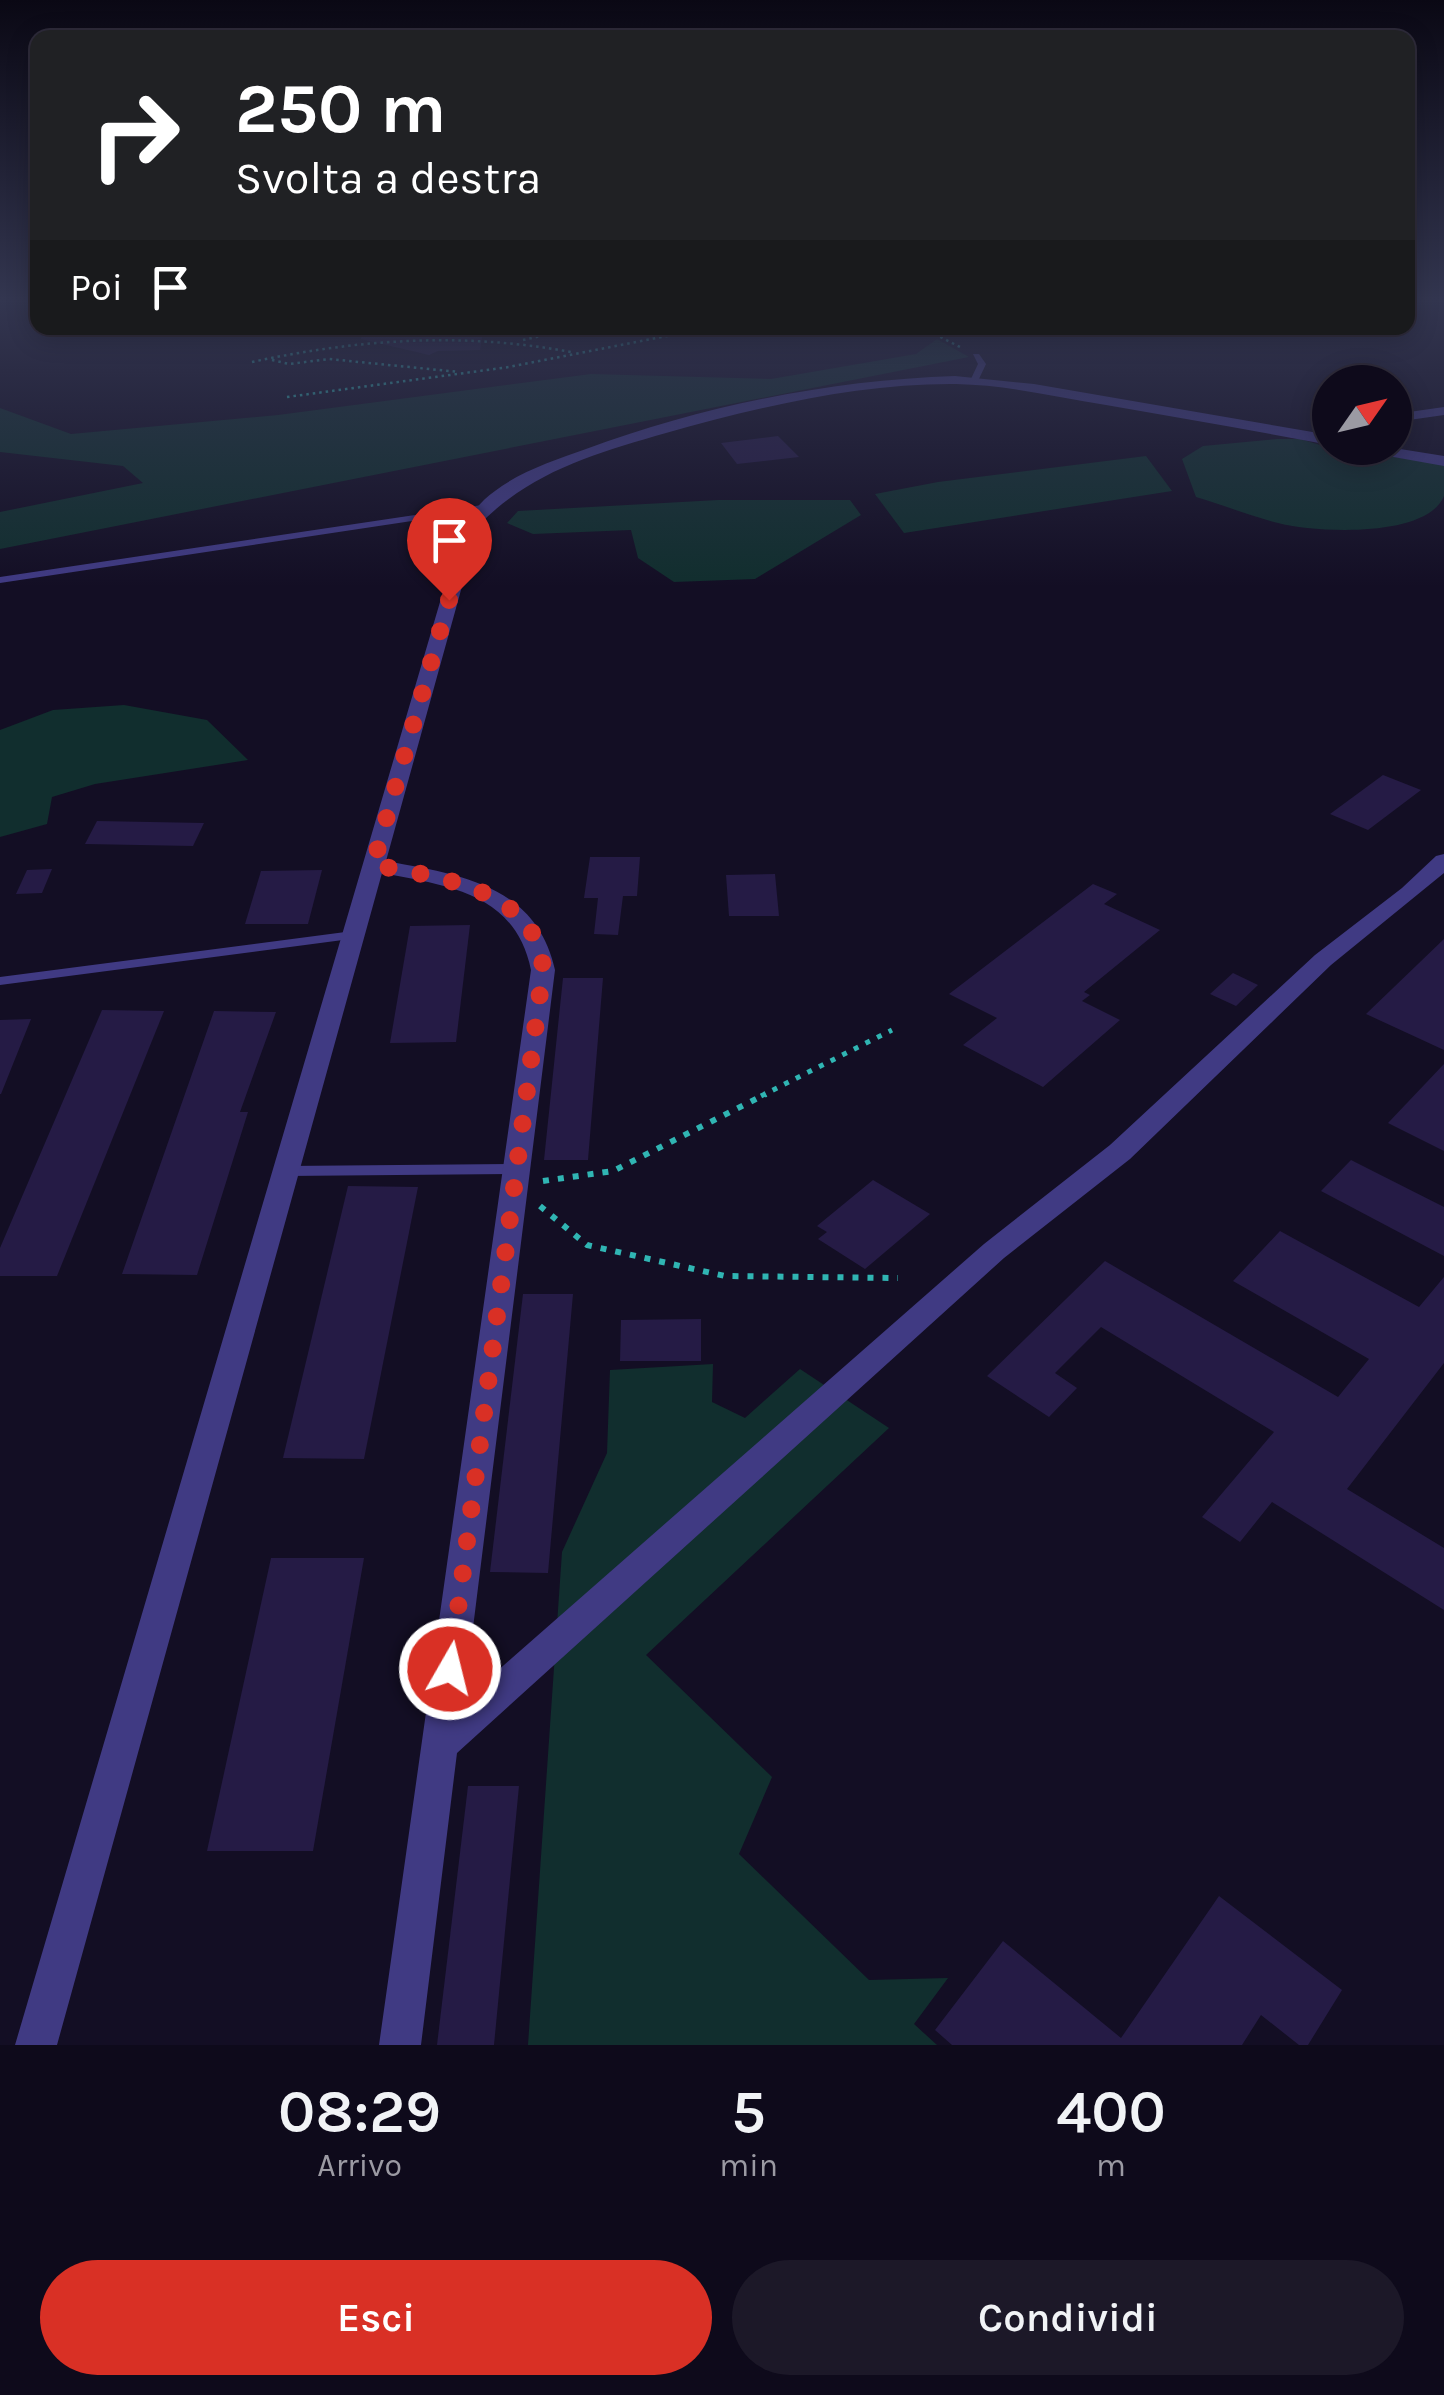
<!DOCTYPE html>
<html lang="it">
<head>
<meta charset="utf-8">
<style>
  body { margin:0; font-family:Karla,sans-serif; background:#1c1828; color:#f1f3f6; height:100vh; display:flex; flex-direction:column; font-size:38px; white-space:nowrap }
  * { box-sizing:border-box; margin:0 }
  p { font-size:32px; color:#9b9aa3 }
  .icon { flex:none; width:55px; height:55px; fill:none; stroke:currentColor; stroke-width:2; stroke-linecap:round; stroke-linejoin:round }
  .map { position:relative; height:2045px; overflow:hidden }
  .panel { display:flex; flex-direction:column; background:#0e0a1b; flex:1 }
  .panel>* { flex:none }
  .banner { position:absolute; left:30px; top:30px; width:1385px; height:305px; border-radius:20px; box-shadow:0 5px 25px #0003,0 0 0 2px #2e2b3a; background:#202124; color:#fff; overflow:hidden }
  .needle { width:65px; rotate:56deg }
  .buttons { position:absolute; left:1312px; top:365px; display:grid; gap:20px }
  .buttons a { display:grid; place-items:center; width:100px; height:100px; border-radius:50%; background:#0e0a1b; box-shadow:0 5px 25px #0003,0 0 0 2px #2e2b3a; font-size:50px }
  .pin { position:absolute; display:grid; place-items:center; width:85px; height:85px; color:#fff; margin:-102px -42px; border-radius:50% 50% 50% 0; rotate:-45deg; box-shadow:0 0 10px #0007 }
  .pin .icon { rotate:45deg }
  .me { position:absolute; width:110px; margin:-55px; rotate:8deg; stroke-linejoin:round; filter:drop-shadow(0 0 8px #0008) }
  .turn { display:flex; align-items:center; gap:35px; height:210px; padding:0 40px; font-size:45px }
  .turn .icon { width:130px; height:130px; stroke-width:2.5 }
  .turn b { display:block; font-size:70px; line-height:85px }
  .then { display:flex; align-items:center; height:95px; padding:0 40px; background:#0003; gap:20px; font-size:38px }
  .eta { display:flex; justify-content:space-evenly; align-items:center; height:170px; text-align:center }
  .eta b { font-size:60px; font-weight:600; line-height:70px }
  .button { display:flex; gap:20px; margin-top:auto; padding:20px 40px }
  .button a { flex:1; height:115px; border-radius:60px; background:#d93025; color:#fff; font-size:40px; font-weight:600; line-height:115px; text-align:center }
  .button a+a { background:#1c1828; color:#f1f3f6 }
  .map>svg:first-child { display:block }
  .green { fill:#112e2e }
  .building { fill:#251b45 }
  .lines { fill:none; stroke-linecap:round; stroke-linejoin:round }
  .path-far2 { stroke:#30b5b3; stroke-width:2.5; stroke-dasharray:2.5 4; stroke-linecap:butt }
  .path-far1 { stroke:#30b5b3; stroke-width:5; stroke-dasharray:5 8; stroke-linecap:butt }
  .path { stroke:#30b5b3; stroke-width:6; stroke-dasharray:6 9; stroke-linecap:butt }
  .service { fill:#403a83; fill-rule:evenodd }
  .minor { fill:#403a83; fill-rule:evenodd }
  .route { stroke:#d93025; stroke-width:18; stroke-dasharray:0 32.4 }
</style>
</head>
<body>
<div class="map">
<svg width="1444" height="2045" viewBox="0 0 1444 2045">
  <rect width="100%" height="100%" fill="#130e24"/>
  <!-- green -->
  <g class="green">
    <path d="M937 339 969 357 0 549V512L143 483 123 466 0 452V408L71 434 278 415 591 374 771 379 916 354Z"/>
    <path d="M1277 439H1300L1330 448 1444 464C1444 473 1444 488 1444 496 1427 538 1317 533 1278 523 1250 516 1223 505 1196 497L1182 459 1203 446Z"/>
    <path d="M1146 456 1172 491 904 533 875 494 938 482Z"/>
    <path d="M718 500H850L861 515 755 579 674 582 638 558 631 530 533 534 507 523 518 511Z"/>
    <path d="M124 705 207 720 248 760 95 784 52 797 47 824 0 837V730L53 710Z"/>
    <path d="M713 1364 712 1402 745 1418 800 1369 889 1428 646 1655 772 1777 739 1854 869 1980 948 1978 914 2024 937 2045H528L562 1552 607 1453 610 1370Z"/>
  </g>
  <!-- building -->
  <g class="building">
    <path d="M489 328 483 331 480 350 438 351 429 355 361 339 362 332Z"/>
    <path d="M778 436 799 457 737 464 721 443Z"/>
    <path d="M1383 775 1421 790 1368 830 1330 814Z"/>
    <path d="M97 821 204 823 193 846 85 844Z"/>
    <path d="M590 857H640L637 896H623L618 935 594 934 598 898H584Z"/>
    <path d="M52 869 42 893 16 894 27 870Z"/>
    <path d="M322 870 308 924H245L261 871Z"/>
    <path d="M775 874 779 916H729L726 875Z"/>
    <path d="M1093 884 1117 894 1104 904 1160 930 1084 992 1090 995 1082 1001 1120 1020 1043 1087 963 1045 997 1018 949 994Z"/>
    <path d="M470 925 456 1042 390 1043 410 926Z"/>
    <path d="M1444 939V1050L1366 1014Z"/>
    <path d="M1233 973 1258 985 1236 1006 1210 994Z"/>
    <path d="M563 978H603L588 1160H544Z"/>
    <path d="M102 1010 164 1011 57 1276H0V1248Z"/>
    <path d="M214 1011 276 1012 240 1112H248L197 1275 122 1274Z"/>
    <path d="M31 1019 1 1094H0V1020Z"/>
    <path d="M1444 1064V1151L1388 1123Z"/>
    <path d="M1351 1160 1444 1207V1256L1321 1191Z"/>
    <path d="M873 1180 930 1214 865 1269 818 1239 827 1232 817 1226Z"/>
    <path d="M348 1186 418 1187 364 1459 283 1458Z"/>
    <path d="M1280 1231 1419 1307 1444 1277V1363L1347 1489 1444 1548V1610L1272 1502 1240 1542 1202 1517 1274 1432 1101 1327 1055 1373 1077 1388 1049 1417 987 1376 1105 1261 1338 1397 1369 1359 1233 1281Z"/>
    <path d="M523 1294H573L548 1573 490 1572Z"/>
    <path d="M701 1319V1361H620L621 1320Z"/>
    <path d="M271 1558H364L313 1851H207Z"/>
    <path d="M468 1786H519L494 2045H437Z"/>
    <path d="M1219 1896 1342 1990 1308 2045H1299L1261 2015 1242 2045H952L935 2030 1003 1941 1121 2038Z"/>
  </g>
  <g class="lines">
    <!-- path-far2 -->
    <g class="path-far2">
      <path d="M923 328 960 347"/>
      <path d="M523 340 577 328"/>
      <path d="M272 360 289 364 329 359 459 372"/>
      <path d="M252 362C359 339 463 332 571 352"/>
      <path d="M287 397 509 367 707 328"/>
    </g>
    <!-- path-far1 -->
    <path class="path-far1" d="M761 1096 892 1030"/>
    <!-- path -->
    <g class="path">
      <path d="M543 1181 613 1171 766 1094"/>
      <path d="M540 1206 587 1245 725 1276 898 1278"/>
    </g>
    <!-- service -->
    <g class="service">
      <path d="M973 354H979L986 364 978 381 974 383 970 381 978 364Z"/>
      <path d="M482 505 486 508 485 510 0 583V577Z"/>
      <path d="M353 931 359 935 358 938 0 985V977Z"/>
      <path d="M517 1164 522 1165 525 1169 522 1173 517 1174 286 1176 281 1175 278 1171 281 1167 286 1166Z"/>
    </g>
    <!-- minor -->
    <g class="minor">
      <path d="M955 376 1034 384 1330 435V445C1255 431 1181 418 1106 405 1057 397 1007 385 956 384 860 383 758 407 666 433 596 453 530 472 479 525L386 861C461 875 536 885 555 970L464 1700 984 1244 1110 1145 1315 955 1402 888 1436 856 1444 854V873L1331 965 1130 1159 1004 1258 457 1753 421 2045H379L531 970C515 893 449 886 382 873L57 2045H15L463 524C472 513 483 499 495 491 521 471 555 460 586 449 702 406 831 380 955 376Z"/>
      <path d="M1444 407V415L1395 422V414Z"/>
      <path d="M1364 448H1394L1444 456V466L1371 453Z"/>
    </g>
  </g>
  <!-- sky -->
  <linearGradient id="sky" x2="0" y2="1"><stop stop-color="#0a0814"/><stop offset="0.51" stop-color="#333650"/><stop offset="1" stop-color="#333650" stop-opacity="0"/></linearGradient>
  <rect width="1444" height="587" fill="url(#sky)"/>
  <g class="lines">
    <!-- route -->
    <path class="route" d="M449 600 373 865C435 876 539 889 543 970L450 1669"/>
  </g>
</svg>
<div class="buttons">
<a><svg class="needle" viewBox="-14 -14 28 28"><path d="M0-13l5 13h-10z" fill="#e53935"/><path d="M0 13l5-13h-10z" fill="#9b9aa3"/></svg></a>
</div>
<div class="pin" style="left:449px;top:600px;background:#d93025"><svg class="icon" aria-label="arrive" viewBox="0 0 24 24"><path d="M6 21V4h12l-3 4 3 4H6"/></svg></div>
<svg class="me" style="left:450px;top:1669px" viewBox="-20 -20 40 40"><circle r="17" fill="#d93025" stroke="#fff" stroke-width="3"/><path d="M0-11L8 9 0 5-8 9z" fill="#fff"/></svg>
<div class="banner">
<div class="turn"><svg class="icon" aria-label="right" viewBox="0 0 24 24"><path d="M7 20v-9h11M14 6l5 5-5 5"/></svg><div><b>250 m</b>Svolta a destra</div></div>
<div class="then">Poi<svg class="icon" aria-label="arrive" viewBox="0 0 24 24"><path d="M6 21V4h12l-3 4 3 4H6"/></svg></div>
</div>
</div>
<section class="panel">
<div class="eta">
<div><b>08:29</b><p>Arrivo</p></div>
<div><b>5</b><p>min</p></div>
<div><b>400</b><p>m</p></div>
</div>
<div class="button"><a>Esci</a><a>Condividi</a></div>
</section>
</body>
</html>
